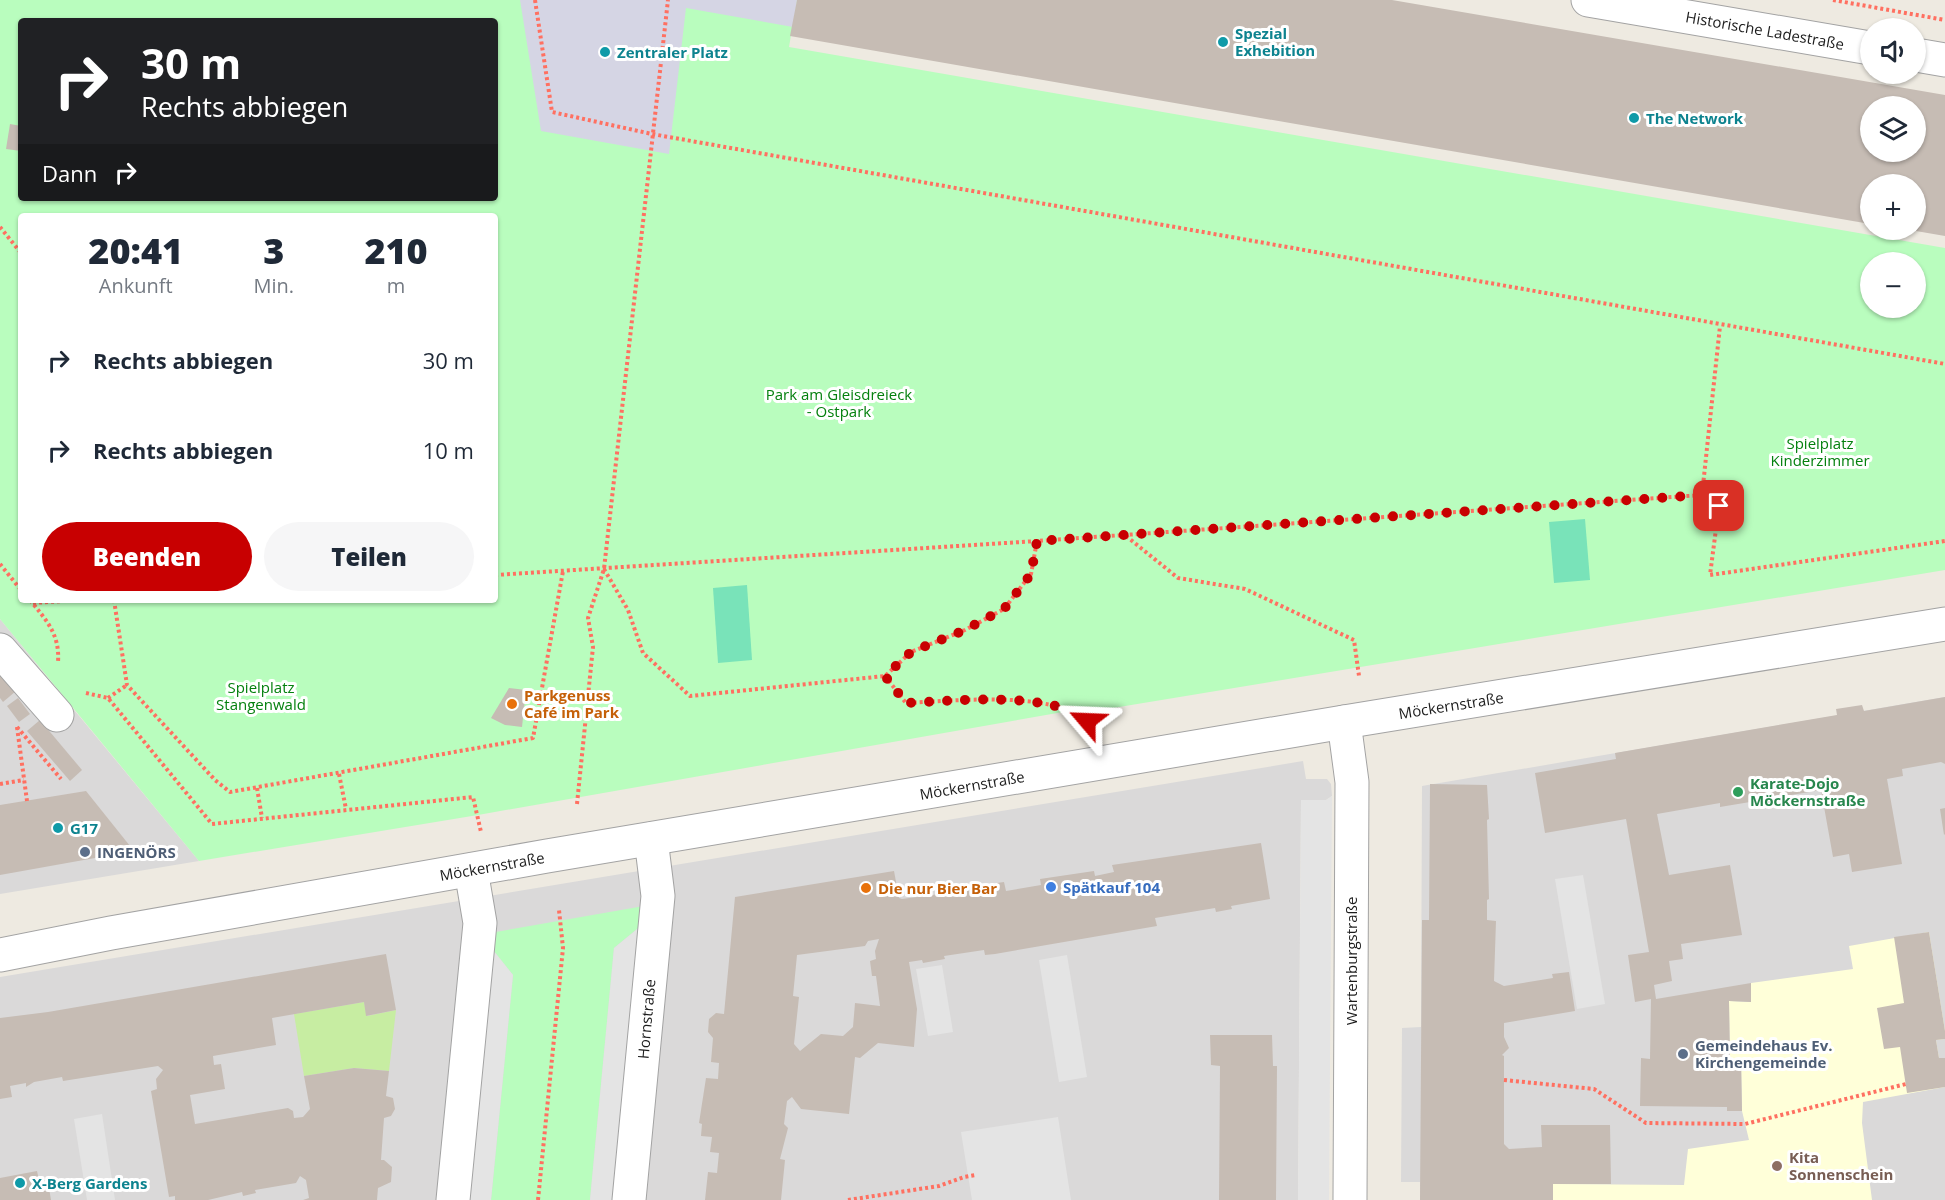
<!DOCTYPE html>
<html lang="de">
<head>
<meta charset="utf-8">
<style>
  body { margin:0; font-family:"Open Sans",sans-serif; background:#f6f6f7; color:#1f2937; height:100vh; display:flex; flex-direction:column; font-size:22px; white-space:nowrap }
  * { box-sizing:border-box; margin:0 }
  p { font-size:20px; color:#747a83 }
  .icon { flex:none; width:33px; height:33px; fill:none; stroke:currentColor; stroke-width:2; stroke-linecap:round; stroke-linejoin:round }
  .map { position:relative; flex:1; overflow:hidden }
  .panel { position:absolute; left:18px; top:213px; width:480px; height:390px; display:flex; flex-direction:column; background:#fff; border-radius:6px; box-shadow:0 2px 4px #0004 }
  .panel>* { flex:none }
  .top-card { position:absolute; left:18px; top:18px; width:480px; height:183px; border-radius:6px; box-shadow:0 2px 4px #0004; background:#202124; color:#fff; overflow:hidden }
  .tools { position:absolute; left:1860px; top:18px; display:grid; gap:12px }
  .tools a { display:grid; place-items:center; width:66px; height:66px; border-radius:50%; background:#fff; box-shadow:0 2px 4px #0004; font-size:30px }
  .pin { position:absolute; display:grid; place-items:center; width:51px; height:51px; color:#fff; margin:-26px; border-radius:12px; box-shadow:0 3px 9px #0006 }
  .me { position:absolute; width:66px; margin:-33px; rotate:296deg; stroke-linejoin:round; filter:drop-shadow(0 0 4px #0008) }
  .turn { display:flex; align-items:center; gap:21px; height:126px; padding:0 24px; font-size:27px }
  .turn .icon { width:78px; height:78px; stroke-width:2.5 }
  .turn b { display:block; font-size:42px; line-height:51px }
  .then { display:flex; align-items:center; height:57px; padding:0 24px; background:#0003; gap:12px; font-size:22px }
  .eta { display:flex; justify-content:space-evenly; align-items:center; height:102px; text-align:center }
  .eta b { font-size:36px; font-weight:800; line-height:42px }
  .cta { display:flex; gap:12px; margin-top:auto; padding:12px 24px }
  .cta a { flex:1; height:69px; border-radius:36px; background:#c80001; color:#fff; font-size:24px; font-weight:800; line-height:69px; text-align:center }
  .cta a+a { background:#f6f6f7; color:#1f2937 }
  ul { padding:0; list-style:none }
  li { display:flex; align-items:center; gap:18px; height:90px; padding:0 24px }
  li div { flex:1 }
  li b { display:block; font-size:22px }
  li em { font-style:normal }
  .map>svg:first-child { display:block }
  .residential { fill:#dad9d9 }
  .education { fill:#ffffd9 }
  .grass { fill:#c7eda2 }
  .park { fill:#b9fdbe; fill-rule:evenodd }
  .pitch { fill:#79e3b9 }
  .parking { fill:#e4e4e4 }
  .plaza { fill:#d5d5e4 }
  .building { fill:#c6bcb4; fill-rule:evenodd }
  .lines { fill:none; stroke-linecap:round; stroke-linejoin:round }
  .minor-casing { stroke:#a3a3a3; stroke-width:35 }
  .tertiary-casing { stroke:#a3a3a3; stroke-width:35 }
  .path { stroke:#ff7061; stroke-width:4; stroke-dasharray:3 3; stroke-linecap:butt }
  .minor { stroke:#fff; stroke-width:33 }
  .tertiary { stroke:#fff; stroke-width:33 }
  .route { stroke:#c80001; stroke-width:10; stroke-dasharray:0 18 }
  .culture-dot { fill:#0f9aa8; stroke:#fff; stroke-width:2 }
  .food-dot { fill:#e8710a; stroke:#fff; stroke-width:2 }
  .leisure-dot { fill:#2e9e5b; stroke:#fff; stroke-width:2 }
  .service-dot { fill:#5c6f8a; stroke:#fff; stroke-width:2 }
  .shop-dot { fill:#3f7fe0; stroke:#fff; stroke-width:2 }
  .education-dot { fill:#8d6e63; stroke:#fff; stroke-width:2 }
  .labels { text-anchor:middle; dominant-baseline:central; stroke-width:6; stroke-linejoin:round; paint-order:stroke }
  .street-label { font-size:15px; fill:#1c1c1c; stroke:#fff }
  .culture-label { font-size:15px; font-weight:bold; fill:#0d838f; stroke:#fff; text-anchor:start }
  .park-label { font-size:15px; fill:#04800e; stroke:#fff }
  .food-label { font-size:15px; font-weight:bold; fill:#c56008; stroke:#fff; text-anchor:start }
  .leisure-label { font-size:15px; font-weight:bold; fill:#27864d; stroke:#fff; text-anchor:start }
  .service-label { font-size:15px; font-weight:bold; fill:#4e5e75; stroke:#fff; text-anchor:start }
  .shop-label { font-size:15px; font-weight:bold; fill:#366cbe; stroke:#fff; text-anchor:start }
  .education-label { font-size:15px; font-weight:bold; fill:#785e54; stroke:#fff; text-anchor:start }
</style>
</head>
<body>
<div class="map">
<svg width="1945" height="1200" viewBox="0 0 1945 1200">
  <rect width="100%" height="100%" fill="#eeeae1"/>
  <!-- residential -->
  <g class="residential">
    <path d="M0 619 70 705 199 861 0 894Z"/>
    <path d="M1945 697V1200H1420V1182H1401L1402 1028 1421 1027 1422 786Z"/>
    <path d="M1303 761 1306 779H1327L1331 784 1332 796 1326 800 1301 801 1298 1200H0V977Z"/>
  </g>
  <!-- education -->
  <path class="education" d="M1929 932 1945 1031V1039L1936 1040 1939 1058H1945V1087L1863 1102 1862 1123 1872 1200H1553V1184L1684 1185 1688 1149 1749 1140 1742 1111 1741 1060H1730L1729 1001 1751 1002V983L1853 969 1849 946Z"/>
  <!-- grass -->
  <path class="grass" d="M364 1002 367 1016 396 1010 389 1071 354 1068 304 1076 294 1014Z"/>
  <!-- park -->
  <g class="park">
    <path d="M0 0H797L789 47 1945 248V570L1107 709 1063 712 478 815 199 861 0 619ZM21 21H495V198H21ZM21 216H495V600H21ZM1870 262H1916V308H1870Z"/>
    <path d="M644 906 642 925 614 948 590 1200H491L513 975 489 945 490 933Z"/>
  </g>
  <!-- pitch -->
  <g class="pitch">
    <path d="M1585 519 1590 580 1554 583 1549 522Z"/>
    <path d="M747 585 752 660 718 663 713 588Z"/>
  </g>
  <!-- parking -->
  <g class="parking">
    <path d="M1332 796 1329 1200H1298L1301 800H1326Z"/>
    <path d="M1583 875 1605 1004 1577 1009 1555 879Z"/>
    <path d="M642 925 617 1200H590L614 948Z"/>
    <path d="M489 945 513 975 491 1200H464Z"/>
    <path d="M1067 955 1087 1077 1059 1082 1039 960Z"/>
    <path d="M942 965 953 1032 928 1036 916 969Z"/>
    <path d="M102 1114 115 1200H87L74 1119Z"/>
    <path d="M1058 1117 1071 1200H972L961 1132Z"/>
  </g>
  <!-- plaza -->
  <path class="plaza" d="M520 0H797L793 27 686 8 669 154 541 131Z"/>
  <!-- building -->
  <g class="building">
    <path d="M797 0H1392L1945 95V236L1916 231V184H1870V224L790 36ZM1870 106H1916V152H1870Z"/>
    <path d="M10 124 21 126V151L6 149Z"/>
    <path d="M0 672 16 691 3 702 0 698Z"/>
    <path d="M509 688 526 690 522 727 505 725 491 718Z"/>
    <path d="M1945 697V764L1941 762 1902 769 1903 776 1887 779 1902 864 1852 872 1849 854 1833 857 1821 790 1720 807V803L1657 814 1669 875 1730 865 1742 935 1681 944 1683 959 1669 961 1672 981 1654 985 1656 999 1751 983V1002L1729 1001 1730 1060 1741 1059 1742 1111H1727V1107L1640 1106 1641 1058 1650 1059 1651 999 1635 1002 1628 955 1649 952 1626 819 1545 833 1535 773 1616 759 1615 753 1837 715 1836 709 1862 705 1864 711Z"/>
    <path d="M18 698 30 714 19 722 7 706Z"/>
    <path d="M40 720 82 770 70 781 27 731Z"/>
    <path d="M1430 784 1487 785 1489 819 1487 820 1489 899 1487 900V920L1496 921 1494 981 1504 986 1553 978 1552 974 1569 972 1575 1011 1504 1023V1037L1509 1048 1502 1055 1504 1056V1144L1509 1149 1542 1147 1541 1125H1610L1611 1184H1553V1200H1420L1422 920H1429Z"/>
    <path d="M86 791 134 851 0 875V805Z"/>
    <path d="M1945 808V834L1944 835 1940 809Z"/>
    <path d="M1261 843 1270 899 1231 906 1232 909 1216 912 1215 908 1155 918 1157 926 995 954 985 955 984 950 944 956 945 959 923 963 922 960 909 962 917 1009 914 1047 878 1043 860 1058 855 1057 849 1114 801 1109 792 1097 787 1101 784 1124 788 1128 780 1159 785 1160 781 1200H705L708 1172 717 1173 719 1153 710 1152 712 1137 701 1136 702 1124 699 1123 706 1078 718 1079 719 1063 711 1062 713 1038 708 1032 709 1019 716 1013 724 1014 735 897 894 871 899 898 902 899 970 890 969 887 1004 882 1006 891 1041 885 1040 879 1094 871 1095 876 1114 872 1112 865ZM879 939 875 951 876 959 870 961 872 976H876L880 1006 855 1003 853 1027 843 1036 821 1034 800 1051 794 1044 799 997 793 996 797 955 865 946 868 941Z"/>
    <path d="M1929 932 1945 1031V1039L1936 1040 1939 1058H1945V1087L1907 1093 1900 1047 1884 1049 1877 1008 1904 1003 1894 937Z"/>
    <path d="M386 954 396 1010 366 1016 364 1002 272 1018 276 1045 213 1056 214 1065 221 1064 225 1089 190 1095 195 1124 288 1108 293 1111 294 1118 303 1117 310 1109 304 1076 354 1068 389 1071 386 1096 393 1098 395 1109 391 1116 384 1118 381 1160H384L392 1167 391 1182 378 1188 377 1200H303L309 1198 306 1180 300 1176 296 1183 255 1190 256 1193 243 1196 242 1192 208 1200H175V1196L169 1197 151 1091 157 1089 156 1079 163 1070 158 1066 63 1081 62 1077 34 1082 26 1087V1083L10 1086 12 1097 0 1099V1018L48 1012Z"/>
    <path d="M1210 1035H1272L1273 1066H1277L1276 1200H1219L1220 1066 1211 1065Z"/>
    <path d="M37 1171 41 1189 49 1188 51 1200H0V1178Z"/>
  </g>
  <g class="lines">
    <!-- minor casing -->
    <g class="minor-casing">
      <g id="minor">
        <path d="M1588 0 1870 48"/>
        <path d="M1916 55 1945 60"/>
        <path d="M0 650 57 715"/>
        <path d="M1344 722 1352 782 1350 1200"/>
        <path d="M453 1200 480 923 471 870"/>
        <path d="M629 1200 658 896 651 839"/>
      </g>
    </g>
    <!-- tertiary casing -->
    <g class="tertiary-casing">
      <path id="tertiary" d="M0 955 111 933 547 856 1344 722 1945 624"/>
    </g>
    <!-- path -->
    <g class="path">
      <path d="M535 0 552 112 652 134 1945 364"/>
      <path d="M1833 0 1945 20"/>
      <path d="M0 227 21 253"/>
      <path d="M1702 495 1719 506 1710 575 1945 541"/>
      <path d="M1126 536 1178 578 1245 589 1354 640 1359 676"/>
      <path d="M0 564 21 590"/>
      <path d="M604 569 628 610 643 653 690 696 885 676 911 652 965 630 1004 609 1031 574 1037 541"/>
      <path d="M495 575 1037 541 1702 495 1720 326"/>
      <path d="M30 600C46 620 60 634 58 662"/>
      <path d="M114 600 127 685 215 780 230 792 533 738 563 571"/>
      <path d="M33 603 81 600"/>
      <path d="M885 676 906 703C952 701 1052 690 1087 721"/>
      <path d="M86 693 108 698 212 824 473 797 481 832"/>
      <path d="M108 698 127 685"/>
      <path d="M17 727 61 779"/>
      <path d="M17 727 27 801"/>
      <path d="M339 774 346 809"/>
      <path d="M0 784 24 780"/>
      <path d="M257 788 262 818"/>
      <path d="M577 804 593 647 588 618 604 569 668 0"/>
      <path d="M1504 1080 1594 1089 1646 1123 1745 1124 1906 1084"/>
      <path d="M538 1200 563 948 559 910"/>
      <path d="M848 1200 939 1186 964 1177 976 1175"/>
    </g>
    <!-- minor -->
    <use href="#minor" class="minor"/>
    <!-- tertiary -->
    <use href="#tertiary" class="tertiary"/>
  </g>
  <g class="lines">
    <!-- route -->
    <path class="route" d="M1087 721C1052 690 952 701 906 703L885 676 911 652 965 630 1004 609 1031 574 1037 541 1702 495 1719 506"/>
  </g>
  <!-- markers -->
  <g class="culture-dot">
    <circle cx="1223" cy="42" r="6"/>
    <circle cx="605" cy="52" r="6"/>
    <circle cx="1634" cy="118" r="6"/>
    <circle cx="58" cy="828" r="6"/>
    <circle cx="20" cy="1183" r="6"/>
  </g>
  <g class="food-dot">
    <circle cx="512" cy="704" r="6"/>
    <circle cx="866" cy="888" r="6"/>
  </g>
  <circle class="leisure-dot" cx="1738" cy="792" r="6"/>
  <g class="service-dot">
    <circle cx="85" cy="852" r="6"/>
    <circle cx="1683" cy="1054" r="6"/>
  </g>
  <circle class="shop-dot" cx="1051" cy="887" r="6"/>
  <circle class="education-dot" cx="1777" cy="1166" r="6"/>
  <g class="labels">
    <!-- street labels -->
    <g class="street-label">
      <text transform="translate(1765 30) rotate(10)">Historische Ladestraße</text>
      <text transform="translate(1451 705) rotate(-9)">Möckernstraße</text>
      <text transform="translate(972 785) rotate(-10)">Möckernstraße</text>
      <text transform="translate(492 866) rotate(-10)">Möckernstraße</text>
      <text transform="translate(1351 961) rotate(-90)">Wartenburgstraße</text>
      <text transform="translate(646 1019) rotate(-85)">Hornstraße</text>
    </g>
    <!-- culture labels -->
    <g class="culture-label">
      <text x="1235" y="33">Spezial<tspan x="1235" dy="17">Exhebition</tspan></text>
      <text x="617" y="52">Zentraler Platz</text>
      <text x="1646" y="118">The Network</text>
      <text x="70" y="828">G17</text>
      <text x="32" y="1183">X-Berg Gardens</text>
    </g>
    <!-- park labels -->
    <g class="park-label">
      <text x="839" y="394">Park am Gleisdreieck<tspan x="839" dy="17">- Ostpark</tspan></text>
      <text x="1820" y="443">Spielplatz<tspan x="1820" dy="17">Kinderzimmer</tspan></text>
      <text x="261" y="687">Spielplatz<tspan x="261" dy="17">Stangenwald</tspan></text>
    </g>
    <!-- food labels -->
    <g class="food-label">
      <text x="524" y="695">Parkgenuss<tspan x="524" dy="17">Café im Park</tspan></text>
      <text x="878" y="888">Die nur Bier Bar</text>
    </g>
    <!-- leisure labels -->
    <g class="leisure-label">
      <text x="1750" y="783">Karate-Dojo<tspan x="1750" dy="17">Möckernstraße</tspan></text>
    </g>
    <!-- service labels -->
    <g class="service-label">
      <text x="97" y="852">INGENÖRS</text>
      <text x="1695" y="1045">Gemeindehaus Ev.<tspan x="1695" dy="17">Kirchengemeinde</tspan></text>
    </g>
    <!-- shop labels -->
    <g class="shop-label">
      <text x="1063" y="887">Spätkauf 104</text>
    </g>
    <!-- education labels -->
    <g class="education-label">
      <text x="1789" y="1157">Kita<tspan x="1789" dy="17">Sonnenschein</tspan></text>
    </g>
  </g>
</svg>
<div class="tools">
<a><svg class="icon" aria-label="sound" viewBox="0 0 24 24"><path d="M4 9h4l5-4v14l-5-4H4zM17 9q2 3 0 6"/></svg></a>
<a><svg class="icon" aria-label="layers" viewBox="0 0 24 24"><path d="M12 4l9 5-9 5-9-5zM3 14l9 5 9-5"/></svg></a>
<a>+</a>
<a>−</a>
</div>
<div class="pin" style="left:1719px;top:506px;background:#d93025"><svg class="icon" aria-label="arrive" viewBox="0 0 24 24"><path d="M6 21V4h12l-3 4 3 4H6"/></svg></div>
<svg class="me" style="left:1087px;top:721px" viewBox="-20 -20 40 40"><path d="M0-17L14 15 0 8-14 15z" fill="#c80001" stroke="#fff" stroke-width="4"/></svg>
<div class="top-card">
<div class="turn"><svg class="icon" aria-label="right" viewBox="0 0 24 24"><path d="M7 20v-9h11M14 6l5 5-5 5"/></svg><div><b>30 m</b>Rechts abbiegen</div></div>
<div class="then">Dann<svg class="icon" aria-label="right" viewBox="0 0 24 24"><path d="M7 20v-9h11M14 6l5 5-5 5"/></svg></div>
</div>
<section class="panel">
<div class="eta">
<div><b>20:41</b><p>Ankunft</p></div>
<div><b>3</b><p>Min.</p></div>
<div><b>210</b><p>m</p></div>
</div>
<ul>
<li><svg class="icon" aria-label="right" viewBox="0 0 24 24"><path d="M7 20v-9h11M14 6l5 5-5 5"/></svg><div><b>Rechts abbiegen</b></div><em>30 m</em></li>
<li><svg class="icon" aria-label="right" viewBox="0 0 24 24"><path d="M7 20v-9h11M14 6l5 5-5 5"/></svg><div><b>Rechts abbiegen</b></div><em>10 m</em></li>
</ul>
<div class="cta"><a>Beenden</a><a>Teilen</a></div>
</section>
</div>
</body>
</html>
